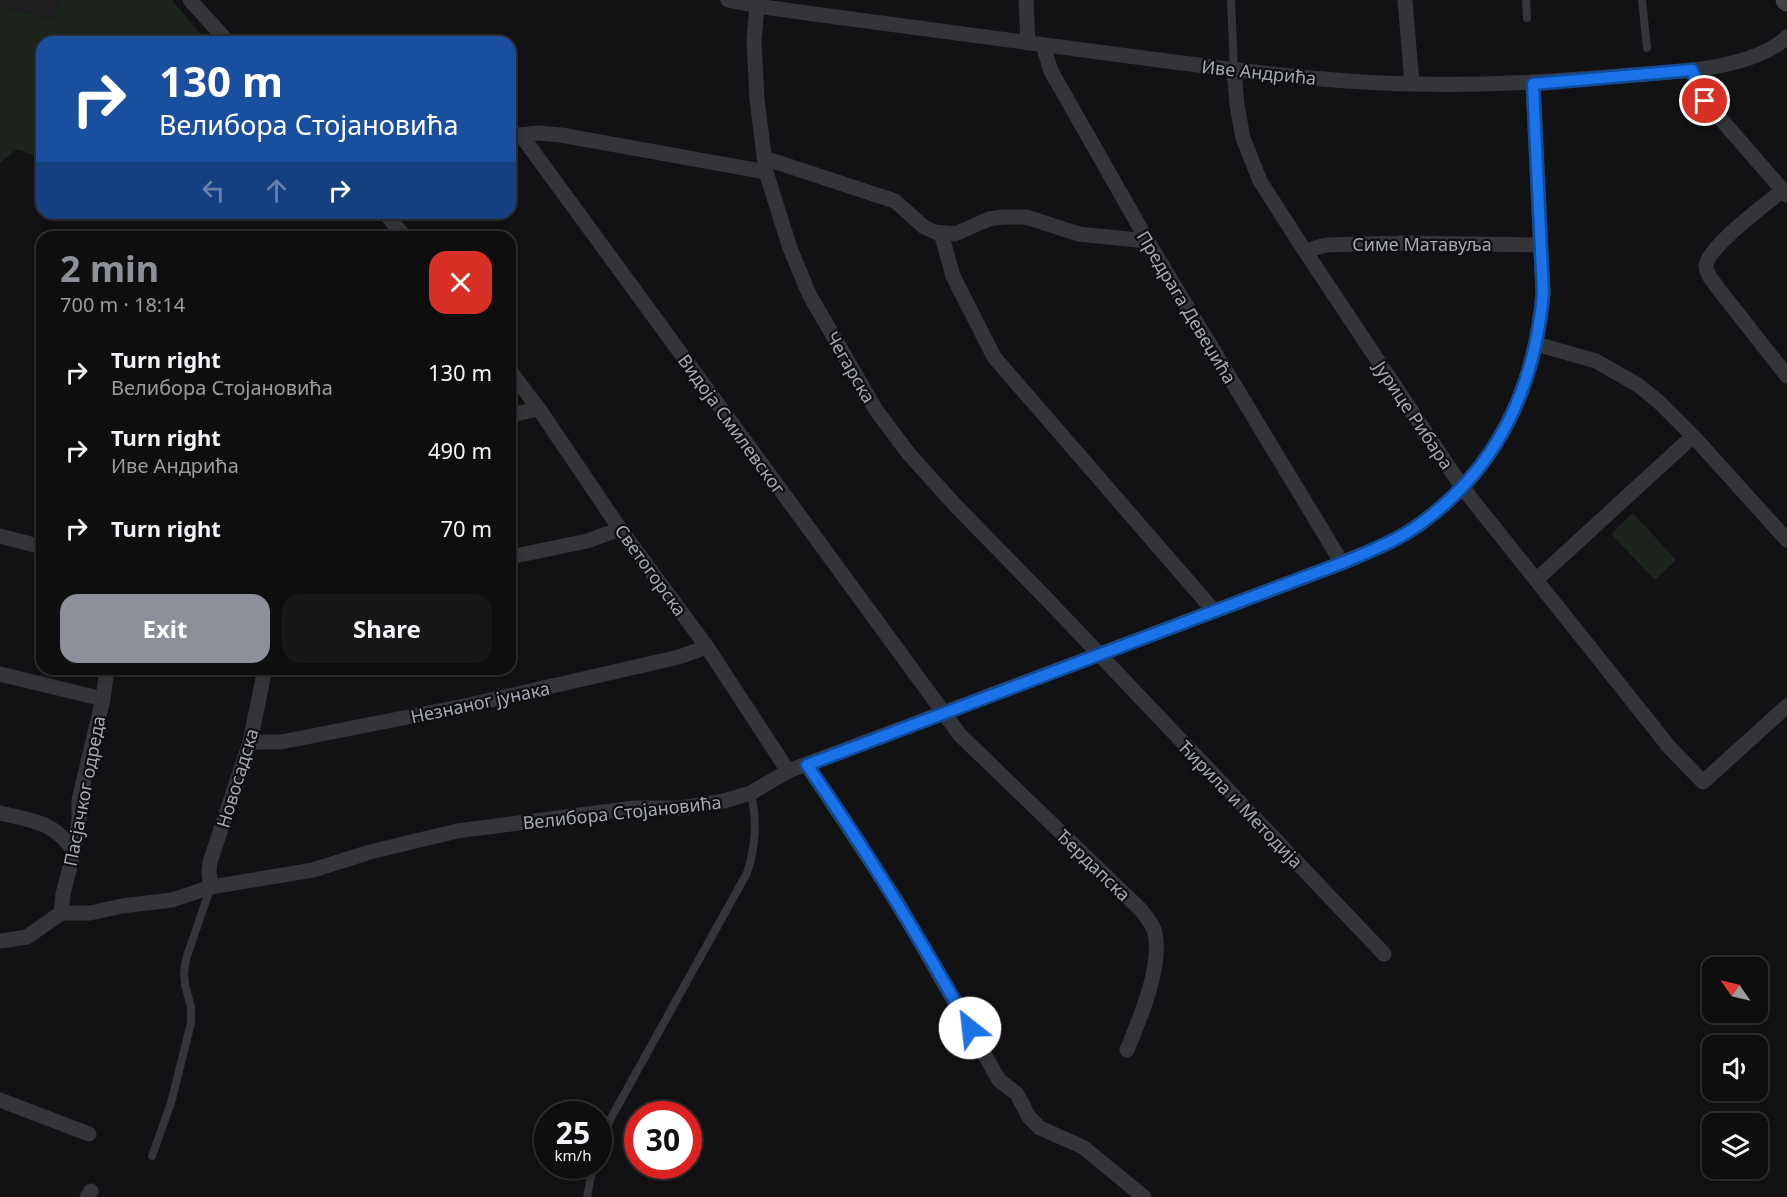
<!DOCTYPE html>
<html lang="en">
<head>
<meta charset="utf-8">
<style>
  body { margin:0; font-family:"Noto Sans",sans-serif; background:#171718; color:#f1f3f6; height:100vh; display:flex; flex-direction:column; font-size:22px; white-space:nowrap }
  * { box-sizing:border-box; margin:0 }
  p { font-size:20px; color:#9b9c9e }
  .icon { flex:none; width:33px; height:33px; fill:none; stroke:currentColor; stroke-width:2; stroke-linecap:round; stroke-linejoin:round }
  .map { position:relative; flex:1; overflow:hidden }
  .side { position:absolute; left:36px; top:231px; width:480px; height:444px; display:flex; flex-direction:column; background:#0e0e0f; border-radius:18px; box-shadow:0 3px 9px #0003,0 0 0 2px #2e2e2f }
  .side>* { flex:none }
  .hud { position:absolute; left:36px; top:36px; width:480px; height:183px; border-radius:18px; box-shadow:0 3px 9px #0003,0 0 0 2px #2e2e2f; background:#1a4fa0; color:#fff; overflow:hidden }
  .needle { width:39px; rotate:304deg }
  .fabs { position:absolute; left:1702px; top:957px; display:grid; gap:12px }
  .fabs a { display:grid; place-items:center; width:66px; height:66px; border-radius:12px; background:#0e0e0f; box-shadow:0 3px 9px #0003,0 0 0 2px #2e2e2f; font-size:30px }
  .speed { position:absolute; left:534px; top:1101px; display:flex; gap:12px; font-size:30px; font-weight:700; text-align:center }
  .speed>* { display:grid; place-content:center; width:78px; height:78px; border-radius:50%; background:#0e0e0f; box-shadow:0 3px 9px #0003,0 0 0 2px #2e2e2f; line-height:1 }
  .speed small { font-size:15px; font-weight:400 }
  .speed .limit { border:9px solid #d22; background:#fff; color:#111 }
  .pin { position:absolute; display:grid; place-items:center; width:51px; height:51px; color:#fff; margin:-26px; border:3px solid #fff; border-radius:50%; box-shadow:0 2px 6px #0007 }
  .me { position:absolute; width:66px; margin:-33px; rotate:331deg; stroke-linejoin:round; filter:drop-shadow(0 0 4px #0008) }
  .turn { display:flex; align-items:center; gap:21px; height:126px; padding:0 24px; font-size:27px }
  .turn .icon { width:78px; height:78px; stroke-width:2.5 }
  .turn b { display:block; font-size:42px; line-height:51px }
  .lanes { display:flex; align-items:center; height:57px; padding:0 24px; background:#0003; justify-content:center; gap:30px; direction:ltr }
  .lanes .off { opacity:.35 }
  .round { display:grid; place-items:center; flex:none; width:63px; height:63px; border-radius:18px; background:#171718 }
  .overview { display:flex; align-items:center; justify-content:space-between; height:102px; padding:0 24px }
  h1 { font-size:36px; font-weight:700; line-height:45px; color:#8c9099 }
  .button { display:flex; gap:12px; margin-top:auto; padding:12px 24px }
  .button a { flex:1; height:69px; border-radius:18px; background:#8c9099; color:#fff; font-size:24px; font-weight:700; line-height:69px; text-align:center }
  .button a+a { background:#171718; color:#f1f3f6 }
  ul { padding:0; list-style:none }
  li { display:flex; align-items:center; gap:18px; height:78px; padding:0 24px }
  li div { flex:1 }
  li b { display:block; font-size:22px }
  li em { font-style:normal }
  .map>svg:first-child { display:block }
  .built { fill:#1f1f21 }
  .green { fill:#1d241e }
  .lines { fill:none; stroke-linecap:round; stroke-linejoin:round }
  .lane { stroke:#343539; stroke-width:8 }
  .street { stroke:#343539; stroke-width:15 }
  .secondary { stroke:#424349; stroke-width:21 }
  .route-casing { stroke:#114b97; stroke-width:15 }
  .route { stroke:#1a73e8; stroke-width:10 }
  .labels { text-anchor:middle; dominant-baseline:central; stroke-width:4.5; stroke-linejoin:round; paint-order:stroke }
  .street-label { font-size:18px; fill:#a4a9b4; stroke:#0e0e0f }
</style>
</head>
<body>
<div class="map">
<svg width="1787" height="1197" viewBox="0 0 1787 1197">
  <rect width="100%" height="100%" fill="#121214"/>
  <!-- built -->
  <path class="built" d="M0 0H59L54 19 0 6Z"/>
  <!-- green -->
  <g class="green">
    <path d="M59 0H172L207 42H42V159L17 149 0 163V6L53 19Z"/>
    <path d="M1633 513 1676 560 1655 580 1611 534Z"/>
  </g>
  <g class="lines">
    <!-- lane -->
    <g class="lane">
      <path d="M1231 0 1234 70"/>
      <path d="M1526 0 1527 18"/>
      <path d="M1642 0 1647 48"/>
      <path d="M598 1148 611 1118 747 873C756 845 757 822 751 793"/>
      <path d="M152 1156 171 1103 191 1023V1007L185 985 184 973 186 959 210 889"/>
      <path d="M587 1197 593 1166"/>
    </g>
    <!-- street -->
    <g class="street">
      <path d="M190 0 228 42"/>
      <path d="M728 0 757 6C883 24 1009 41 1136 57 1228 69 1320 82 1412 84 1486 86 1559 81 1632 75 1678 72 1753 69 1787 37"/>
      <path d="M1026 0 1028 43"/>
      <path d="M1405 0 1412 84"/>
      <path d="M757 6 754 41 757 99 766 172 790 248 809 294 876 410 909 454 956 506 1042 594 1384 954"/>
      <path d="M1043 45 1051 71 1151 247 1342 563"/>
      <path d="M1234 70 1237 105 1243 138 1260 181 1305 251 1462 487 1670 748 1703 782 1787 706"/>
      <path d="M1693 70 1698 87 1705 101 1787 195"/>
      <path d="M521 135 960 735 1141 910C1146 917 1153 924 1155 933 1162 968 1140 1018 1127 1050"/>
      <path d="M510 136 538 133 561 135 766 172"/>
      <path d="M764 158 895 201 924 227 935 232 955 234 989 219 1002 217H1026L1079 234 1147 241"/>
      <path d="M1783 190C1766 204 1707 247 1706 266 1706 274 1713 281 1717 287L1787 376"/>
      <path d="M385 213 405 237"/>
      <path d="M941 233 953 276 994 357 1214 611"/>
      <path d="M1305 251 1326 245 1402 243 1540 245"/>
      <path d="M1536 344 1596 361 1638 385 1659 402 1693 436 1787 540"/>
      <path d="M510 371 539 409 620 529 707 647 788 771"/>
      <path d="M510 415 539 409"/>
      <path d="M0 536 42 547"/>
      <path d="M510 557 587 541 620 529"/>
      <path d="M1536 580 1693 436"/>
      <path d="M0 674 103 699"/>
      <path d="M250 742H281L469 705 679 657 707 647"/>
      <path d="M807 765 898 903 999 1080 1017 1094 1029 1117 1040 1128 1083 1147 1144 1197"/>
      <path d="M0 813C33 821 53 821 74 851"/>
      <path d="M211 887 209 872 210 862 250 742 265 669"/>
      <path d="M61 913 63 894 74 851 79 820V800L103 699 107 669"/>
      <path d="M0 941 27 937 61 913H90L122 906 172 900 211 887 313 870 370 852 457 831 634 808H680L724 801 751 793 788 771 1342 563C1368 552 1397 541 1420 524 1498 468 1535 386 1543 293L1533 84"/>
      <path d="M0 1100 89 1134"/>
      <path d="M87 1197 91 1191"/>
    </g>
    <!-- secondary -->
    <path class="secondary" d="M1786 0 1787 1"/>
  </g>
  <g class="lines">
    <!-- route casing -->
    <g class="route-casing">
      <path id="route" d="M970 1028C920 938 866 850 807 765L1342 563C1368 552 1397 541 1420 524 1498 468 1535 386 1543 293L1533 84 1692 70 1698 87 1705 101"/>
    </g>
    <!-- route -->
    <use href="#route" class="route"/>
  </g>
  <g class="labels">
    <!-- street labels -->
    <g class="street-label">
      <text transform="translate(1259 72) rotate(6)">Иве Андрића</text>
      <text x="1422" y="244">Симе Матавуља</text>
      <text transform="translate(1187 307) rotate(59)">Предрага Девеџића</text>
      <text transform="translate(851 367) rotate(60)">Чегарска</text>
      <text transform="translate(1414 415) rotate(56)">Јурице Рибара</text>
      <text transform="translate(732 424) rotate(54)">Видоја Смилевског</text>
      <text transform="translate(651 570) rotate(54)">Светогорска</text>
      <text transform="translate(480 702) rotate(-12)">Незнаног јунака</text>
      <text transform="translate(237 778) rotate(-73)">Новосадска</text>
      <text transform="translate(84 791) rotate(-79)">Пасјачког одреда</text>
      <text transform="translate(1241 804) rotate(46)">Ћирила и Методија</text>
      <text transform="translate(622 812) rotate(-6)">Велибора Стојановића</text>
      <text transform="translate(1094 865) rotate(44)">Ђердапска</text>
    </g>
  </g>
</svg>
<div class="fabs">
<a><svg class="needle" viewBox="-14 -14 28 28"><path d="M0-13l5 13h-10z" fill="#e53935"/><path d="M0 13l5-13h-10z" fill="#9b9c9e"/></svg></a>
<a><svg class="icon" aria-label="sound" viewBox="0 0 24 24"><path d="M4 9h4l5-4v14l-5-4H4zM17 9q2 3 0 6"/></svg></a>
<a><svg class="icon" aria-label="layers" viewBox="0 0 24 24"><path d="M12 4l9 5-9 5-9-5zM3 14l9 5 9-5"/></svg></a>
</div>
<div class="speed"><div>25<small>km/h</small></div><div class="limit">30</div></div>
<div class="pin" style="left:1705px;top:101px;background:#d93025"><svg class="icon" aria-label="arrive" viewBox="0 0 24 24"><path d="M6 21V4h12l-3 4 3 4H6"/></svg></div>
<svg class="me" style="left:970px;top:1028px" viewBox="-20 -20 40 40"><circle r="19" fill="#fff"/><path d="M0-13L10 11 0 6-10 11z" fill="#1a73e8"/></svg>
<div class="hud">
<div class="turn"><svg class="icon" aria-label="right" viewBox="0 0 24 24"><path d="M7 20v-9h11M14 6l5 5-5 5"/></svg><div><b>130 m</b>Велибора Стојановића</div></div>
<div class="lanes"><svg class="icon off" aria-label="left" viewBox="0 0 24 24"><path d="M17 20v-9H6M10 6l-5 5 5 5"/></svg><svg class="icon off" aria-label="ahead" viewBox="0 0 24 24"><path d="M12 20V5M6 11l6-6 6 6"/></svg><svg class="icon" aria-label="right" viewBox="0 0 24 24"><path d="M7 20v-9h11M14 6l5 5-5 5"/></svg></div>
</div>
<section class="side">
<div class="overview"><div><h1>2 min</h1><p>700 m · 18:14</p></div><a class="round" style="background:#d93025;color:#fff"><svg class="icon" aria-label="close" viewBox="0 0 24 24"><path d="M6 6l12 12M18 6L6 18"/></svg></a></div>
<ul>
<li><svg class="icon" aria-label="right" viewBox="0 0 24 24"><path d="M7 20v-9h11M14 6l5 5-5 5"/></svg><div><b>Turn right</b><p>Велибора Стојановића</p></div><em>130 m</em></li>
<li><svg class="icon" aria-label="right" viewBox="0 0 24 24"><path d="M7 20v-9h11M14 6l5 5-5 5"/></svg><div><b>Turn right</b><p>Иве Андрића</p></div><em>490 m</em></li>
<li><svg class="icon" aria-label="right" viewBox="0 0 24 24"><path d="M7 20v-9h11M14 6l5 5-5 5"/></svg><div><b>Turn right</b></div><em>70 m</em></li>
</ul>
<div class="button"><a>Exit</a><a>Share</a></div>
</section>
</div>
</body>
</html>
